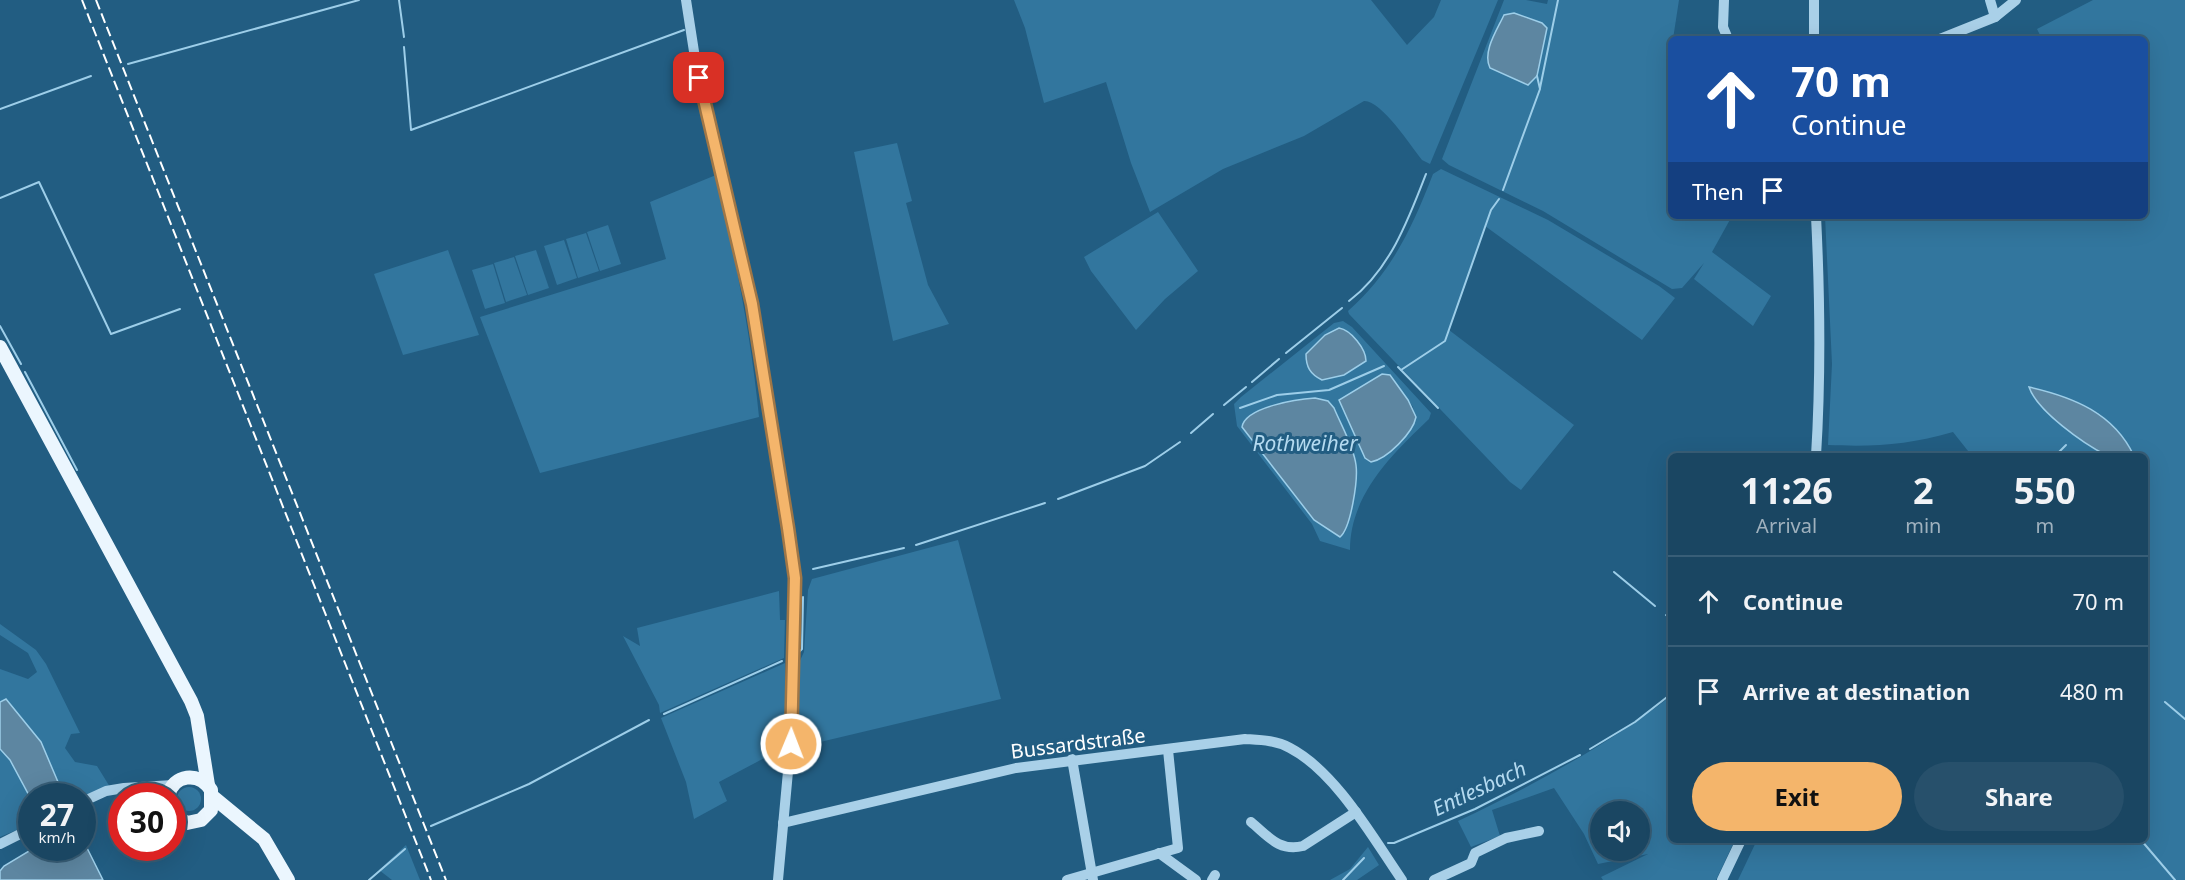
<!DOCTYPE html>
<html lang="en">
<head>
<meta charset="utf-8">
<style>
  body { margin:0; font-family:"Noto Sans",sans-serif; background:#27506b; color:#f1f3f6; height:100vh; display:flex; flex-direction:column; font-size:22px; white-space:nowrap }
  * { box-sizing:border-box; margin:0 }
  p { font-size:20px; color:#9fb1be }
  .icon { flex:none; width:33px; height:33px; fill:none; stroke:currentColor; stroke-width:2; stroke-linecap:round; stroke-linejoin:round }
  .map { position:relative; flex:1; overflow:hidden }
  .panel { position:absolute; left:1668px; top:453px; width:480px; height:390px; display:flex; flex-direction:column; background:#1a4662; border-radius:9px; box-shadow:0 6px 24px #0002,0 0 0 2px #385e77 }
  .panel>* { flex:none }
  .guide { position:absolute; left:1668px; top:36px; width:480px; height:183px; border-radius:9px; box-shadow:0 6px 24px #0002,0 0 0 2px #385e77; background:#1a4fa0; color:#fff; overflow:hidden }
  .buttons { position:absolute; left:1590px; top:801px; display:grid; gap:12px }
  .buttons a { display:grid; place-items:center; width:60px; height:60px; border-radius:50%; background:#1a4662; box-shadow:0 6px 24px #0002,0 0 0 2px #385e77; font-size:30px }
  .speed { position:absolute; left:18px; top:783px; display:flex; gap:12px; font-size:30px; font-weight:700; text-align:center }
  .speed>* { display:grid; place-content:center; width:78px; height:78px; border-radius:50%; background:#1a4662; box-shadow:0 6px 24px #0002,0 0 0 2px #385e77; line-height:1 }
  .speed small { font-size:15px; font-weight:400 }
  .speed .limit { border:9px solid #d22; background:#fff; color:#111 }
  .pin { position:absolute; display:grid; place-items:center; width:51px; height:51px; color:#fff; margin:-26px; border-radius:12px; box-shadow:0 3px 9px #0006 }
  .me { position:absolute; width:66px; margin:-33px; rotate:1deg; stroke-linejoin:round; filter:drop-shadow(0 0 4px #0008) }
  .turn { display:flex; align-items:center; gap:21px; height:126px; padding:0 24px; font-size:27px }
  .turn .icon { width:78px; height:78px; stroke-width:2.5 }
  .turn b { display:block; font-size:42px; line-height:51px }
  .then { display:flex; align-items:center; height:57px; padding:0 24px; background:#0003; gap:12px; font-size:22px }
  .eta { display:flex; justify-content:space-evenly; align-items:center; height:102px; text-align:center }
  .eta b { font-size:36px; font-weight:700; line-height:42px }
  .button { display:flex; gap:12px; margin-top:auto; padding:12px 24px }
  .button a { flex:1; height:69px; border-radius:36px; background:#f4b56b; color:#111; font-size:24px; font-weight:700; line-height:69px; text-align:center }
  .button a+a { background:#27506b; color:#f1f3f6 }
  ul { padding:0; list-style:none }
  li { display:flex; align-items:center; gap:18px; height:90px; padding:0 24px; border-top:2px solid #385e77 }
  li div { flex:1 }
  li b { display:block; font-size:22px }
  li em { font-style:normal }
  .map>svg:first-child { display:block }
  .green { fill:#32769e; fill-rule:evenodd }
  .water { fill:#5d86a1; stroke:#9dcee9; stroke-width:1.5 }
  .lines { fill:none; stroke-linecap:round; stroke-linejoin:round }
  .stream { stroke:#9dcee9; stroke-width:2 }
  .minor { stroke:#a9d0e8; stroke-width:10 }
  .major { stroke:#ebf6fe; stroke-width:14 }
  .rail { stroke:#fff; stroke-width:2; stroke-dasharray:10 4.5; stroke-linecap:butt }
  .route-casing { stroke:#9f7646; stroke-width:15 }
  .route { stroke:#f4b56b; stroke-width:10 }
  .labels { text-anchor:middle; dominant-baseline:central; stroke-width:6; stroke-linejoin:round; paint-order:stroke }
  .street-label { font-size:20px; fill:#fff; stroke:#225d82 }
  .water-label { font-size:21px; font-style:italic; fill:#b4daf0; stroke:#225d82 }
</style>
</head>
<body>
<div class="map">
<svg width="2185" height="880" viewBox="0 0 2185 880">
  <rect width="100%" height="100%" fill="#225d82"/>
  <!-- green -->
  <g class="green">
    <path d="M1014 0H1371L1407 45 1434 17 1441 0H1498L1430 164 1422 160C1411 146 1381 100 1364 101L1304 136 1223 169 1150 212 1131 163 1106 82 1044 103 1025 28Z"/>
    <path d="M1504 0H1526L1547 4 1548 0H1679L1673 39H1671L1667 81 1671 83V216H1732L1712 252 1771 296 1753 326 1694 279 1704 263 1682 288 1672 289 1543 211 1449 165 1442 159Z"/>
    <path d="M2093 0H2185V880H1738L1757 840H2145V456H2134C2125 437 2113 425 2097 412L2051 416 2108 456H2030L2025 453 2020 456H1972L1953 432C1908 445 1874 447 1828 445L1832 364 1825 216H2145V39H2042L2037 29Z"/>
    <path d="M897 143 912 201 906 203 928 285 949 324 893 341 854 152Z"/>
    <path d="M1441 169 1548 220 1659 286 1675 298 1642 340 1485 226 1449 330 1574 425 1521 490 1510 482 1349 314 1348 311C1392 272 1412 228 1433 174Z"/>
    <path d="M716 175C735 256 751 335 759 417L540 473 480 317 666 259 650 202Z"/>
    <path d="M1158 212 1198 271 1165 299 1136 330 1091 271 1084 257Z"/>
    <path d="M608 225 621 264 600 271 587 232Z"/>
    <path d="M586 233 599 271 578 278 566 239Z"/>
    <path d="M564 240 577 278 557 285 544 246Z"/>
    <path d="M448 250 479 335 403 355 374 274Z"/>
    <path d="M536 250 549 288 528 295 515 256Z"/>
    <path d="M514 257 527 295 506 302 494 263Z"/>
    <path d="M493 264 505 303 485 309 472 270Z"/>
    <path d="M1343 321 1352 327 1431 413 1429 419C1392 454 1350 495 1350 550L1320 541 1312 524 1237 426 1234 404 1241 397 1334 323ZM1390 375 1413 407 1415 422 1382 458 1368 461 1339 400ZM1315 398 1328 401 1334 408 1356 465 1353 498 1345 533 1269 407Z"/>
    <path d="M958 540 1001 699 795 748 797 667 804 652 808 590 812 579Z"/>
    <path d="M779 591 780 620H785L784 658 660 713 659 705 623 636 640 646 637 628Z"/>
    <path d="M0 624 36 650 46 664 80 733 71 734 65 748 75 762 97 766 110 787 82 796H32L31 824 0 837V669L28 679 37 672 28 653 0 635Z"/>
    <path d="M785 663V738L768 744 772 754 719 782 727 801 694 819 686 782 661 718Z"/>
    <path d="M1671 696V840H1735L1716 880H1603L1601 877 1648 854 1598 864 1584 834 1554 788 1492 810 1500 836 1471 847 1458 821C1532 786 1606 746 1671 696ZM1600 812H1640V850H1600Z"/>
    <circle cx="189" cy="799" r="12"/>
    <path d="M406 845 420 880H392L379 870Z"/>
    <path d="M1368 847 1379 865 1357 880H1330L1350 869Z"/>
  </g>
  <!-- water -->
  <g class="water">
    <path d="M1514 13 1542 23 1547 28 1537 76 1528 85 1490 68C1482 52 1497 30 1504 15Z"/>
    <path d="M1339 328C1351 330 1366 349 1366 361L1344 375 1322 380C1310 374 1306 367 1306 354L1325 335Z"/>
    <path d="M1382 374 1390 375 1408 400 1416 417C1413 433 1387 459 1371 462L1365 458 1339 400Z"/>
    <path d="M2029 387C2073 397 2114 413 2134 456 2126 456 2113 458 2106 455 2084 444 2037 411 2029 387Z"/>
    <path d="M1315 398 1328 401 1334 408C1341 425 1354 447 1356 465 1358 480 1351 528 1340 537L1314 520 1242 427C1245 407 1298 399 1315 398Z"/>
    <path d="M6 699 41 742 61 789 60 793 53 796H32L31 799 10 760 0 749V702Z"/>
    <path d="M83 840 103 880H0V871L4 866 34 848H82Z"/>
  </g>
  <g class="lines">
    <!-- stream -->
    <g class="stream">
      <path d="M399 0 404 37"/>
      <path d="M404 47 411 130 684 30"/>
      <path d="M128 64 359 0"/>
      <path d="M1540 88 1558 0"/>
      <path d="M0 109 91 76"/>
      <path d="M1503 190 1540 89 1537 76"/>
      <path d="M0 198 39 182 111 334 180 309"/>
      <path d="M1349 301C1389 271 1408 221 1426 174"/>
      <path d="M0 326 21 364"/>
      <path d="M1286 353 1342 308"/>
      <path d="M1398 367 1438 408"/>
      <path d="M1401 370 1445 341 1491 210 1499 199"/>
      <path d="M25 372 77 470"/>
      <path d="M1252 382 1279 359"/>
      <path d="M1224 405 1246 387"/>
      <path d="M1240 408 1277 395 1329 390 1384 366"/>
      <path d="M1191 433 1213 414"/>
      <path d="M2055 456 2066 445"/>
      <path d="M1058 499 1145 466 1180 442"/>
      <path d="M916 545 1045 503"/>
      <path d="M813 569 904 548"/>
      <path d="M1614 572 1655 606"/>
      <path d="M1666 615 1671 619"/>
      <path d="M797 654 802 649 803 597"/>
      <path d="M2165 702 2185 719"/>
      <path d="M664 714 782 661"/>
      <path d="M1590 749 1635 722 1671 694"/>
      <path d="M431 826 529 784 649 720"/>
      <path d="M2141 840 2175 880"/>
      <path d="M1388 843H1394L1475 809 1580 755"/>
      <path d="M369 880 405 849"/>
      <path d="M1343 880 1364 858"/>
    </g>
    <!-- minor -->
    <g class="minor">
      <path d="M686 0 695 58 752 304 794 578 791 739 778 880"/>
      <path d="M1724 0 1723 27 1728 39"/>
      <path d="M1990 0 1995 17"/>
      <path d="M1814 39V0"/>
      <path d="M1940 39 1995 17 2016 0"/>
      <path d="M1816 456C1821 376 1820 296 1816 216"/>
      <path d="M1072 759 1093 880"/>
      <path d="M82 802 106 791 124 788 173 785"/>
      <path d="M1251 822C1268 836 1279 852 1303 846L1356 812"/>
      <path d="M783 823 1016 768 1245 739C1260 740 1275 740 1290 748 1336 772 1373 838 1402 880"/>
      <path d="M0 844 32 828"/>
      <path d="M1159 853 1196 880"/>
      <path d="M1067 880 1178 848 1168 750"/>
      <path d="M1212 880 1215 875"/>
      <path d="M1434 880 1471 863 1475 853 1506 838 1539 831"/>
      <path d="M1722 880 1741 840"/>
    </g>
    <!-- major -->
    <g class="major">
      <path d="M0 347 191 701 197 716 208 785"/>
      <path d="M168 796C173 774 199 771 211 790V810L201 820 187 823 172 814"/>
      <path d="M213 797 264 839 288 880"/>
    </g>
    <!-- rail -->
    <g class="rail">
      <path d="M82 0 431 880"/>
      <path d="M96 0 446 880"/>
    </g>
  </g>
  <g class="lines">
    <!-- route casing -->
    <g class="route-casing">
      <path id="route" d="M699 78 752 304 788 528 795 578 791 744"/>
    </g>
    <!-- route -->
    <use href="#route" class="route"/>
  </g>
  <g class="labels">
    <!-- street labels -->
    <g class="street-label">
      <text transform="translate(1078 743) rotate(-7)">Bussardstraße</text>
    </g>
    <!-- water labels -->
    <g class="water-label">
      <text x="1305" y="443">Rothweiher</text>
      <text transform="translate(1479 788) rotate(-25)">Entlesbach</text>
    </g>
  </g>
</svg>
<div class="buttons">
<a><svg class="icon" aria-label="sound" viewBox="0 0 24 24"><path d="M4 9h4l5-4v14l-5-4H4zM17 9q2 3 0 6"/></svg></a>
</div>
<div class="speed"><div>27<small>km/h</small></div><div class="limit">30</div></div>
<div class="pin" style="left:699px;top:78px;background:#d93025"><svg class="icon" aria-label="arrive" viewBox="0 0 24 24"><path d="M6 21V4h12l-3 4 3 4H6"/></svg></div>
<svg class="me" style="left:791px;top:744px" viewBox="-20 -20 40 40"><circle r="17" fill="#f4b56b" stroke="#fff" stroke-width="3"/><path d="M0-11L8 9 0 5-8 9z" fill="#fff"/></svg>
<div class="guide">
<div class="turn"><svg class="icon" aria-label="ahead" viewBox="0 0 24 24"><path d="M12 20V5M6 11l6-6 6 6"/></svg><div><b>70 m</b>Continue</div></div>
<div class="then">Then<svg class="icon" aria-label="arrive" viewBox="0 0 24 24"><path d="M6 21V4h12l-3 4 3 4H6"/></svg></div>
</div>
<section class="panel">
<div class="eta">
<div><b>11:26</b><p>Arrival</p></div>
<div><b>2</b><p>min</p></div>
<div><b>550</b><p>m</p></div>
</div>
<ul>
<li><svg class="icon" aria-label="ahead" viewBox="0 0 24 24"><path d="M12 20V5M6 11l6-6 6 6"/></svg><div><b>Continue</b></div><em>70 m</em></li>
<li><svg class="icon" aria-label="arrive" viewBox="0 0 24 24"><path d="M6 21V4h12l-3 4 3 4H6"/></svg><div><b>Arrive at destination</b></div><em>480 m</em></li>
</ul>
<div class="button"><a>Exit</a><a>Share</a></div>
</section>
</div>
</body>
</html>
